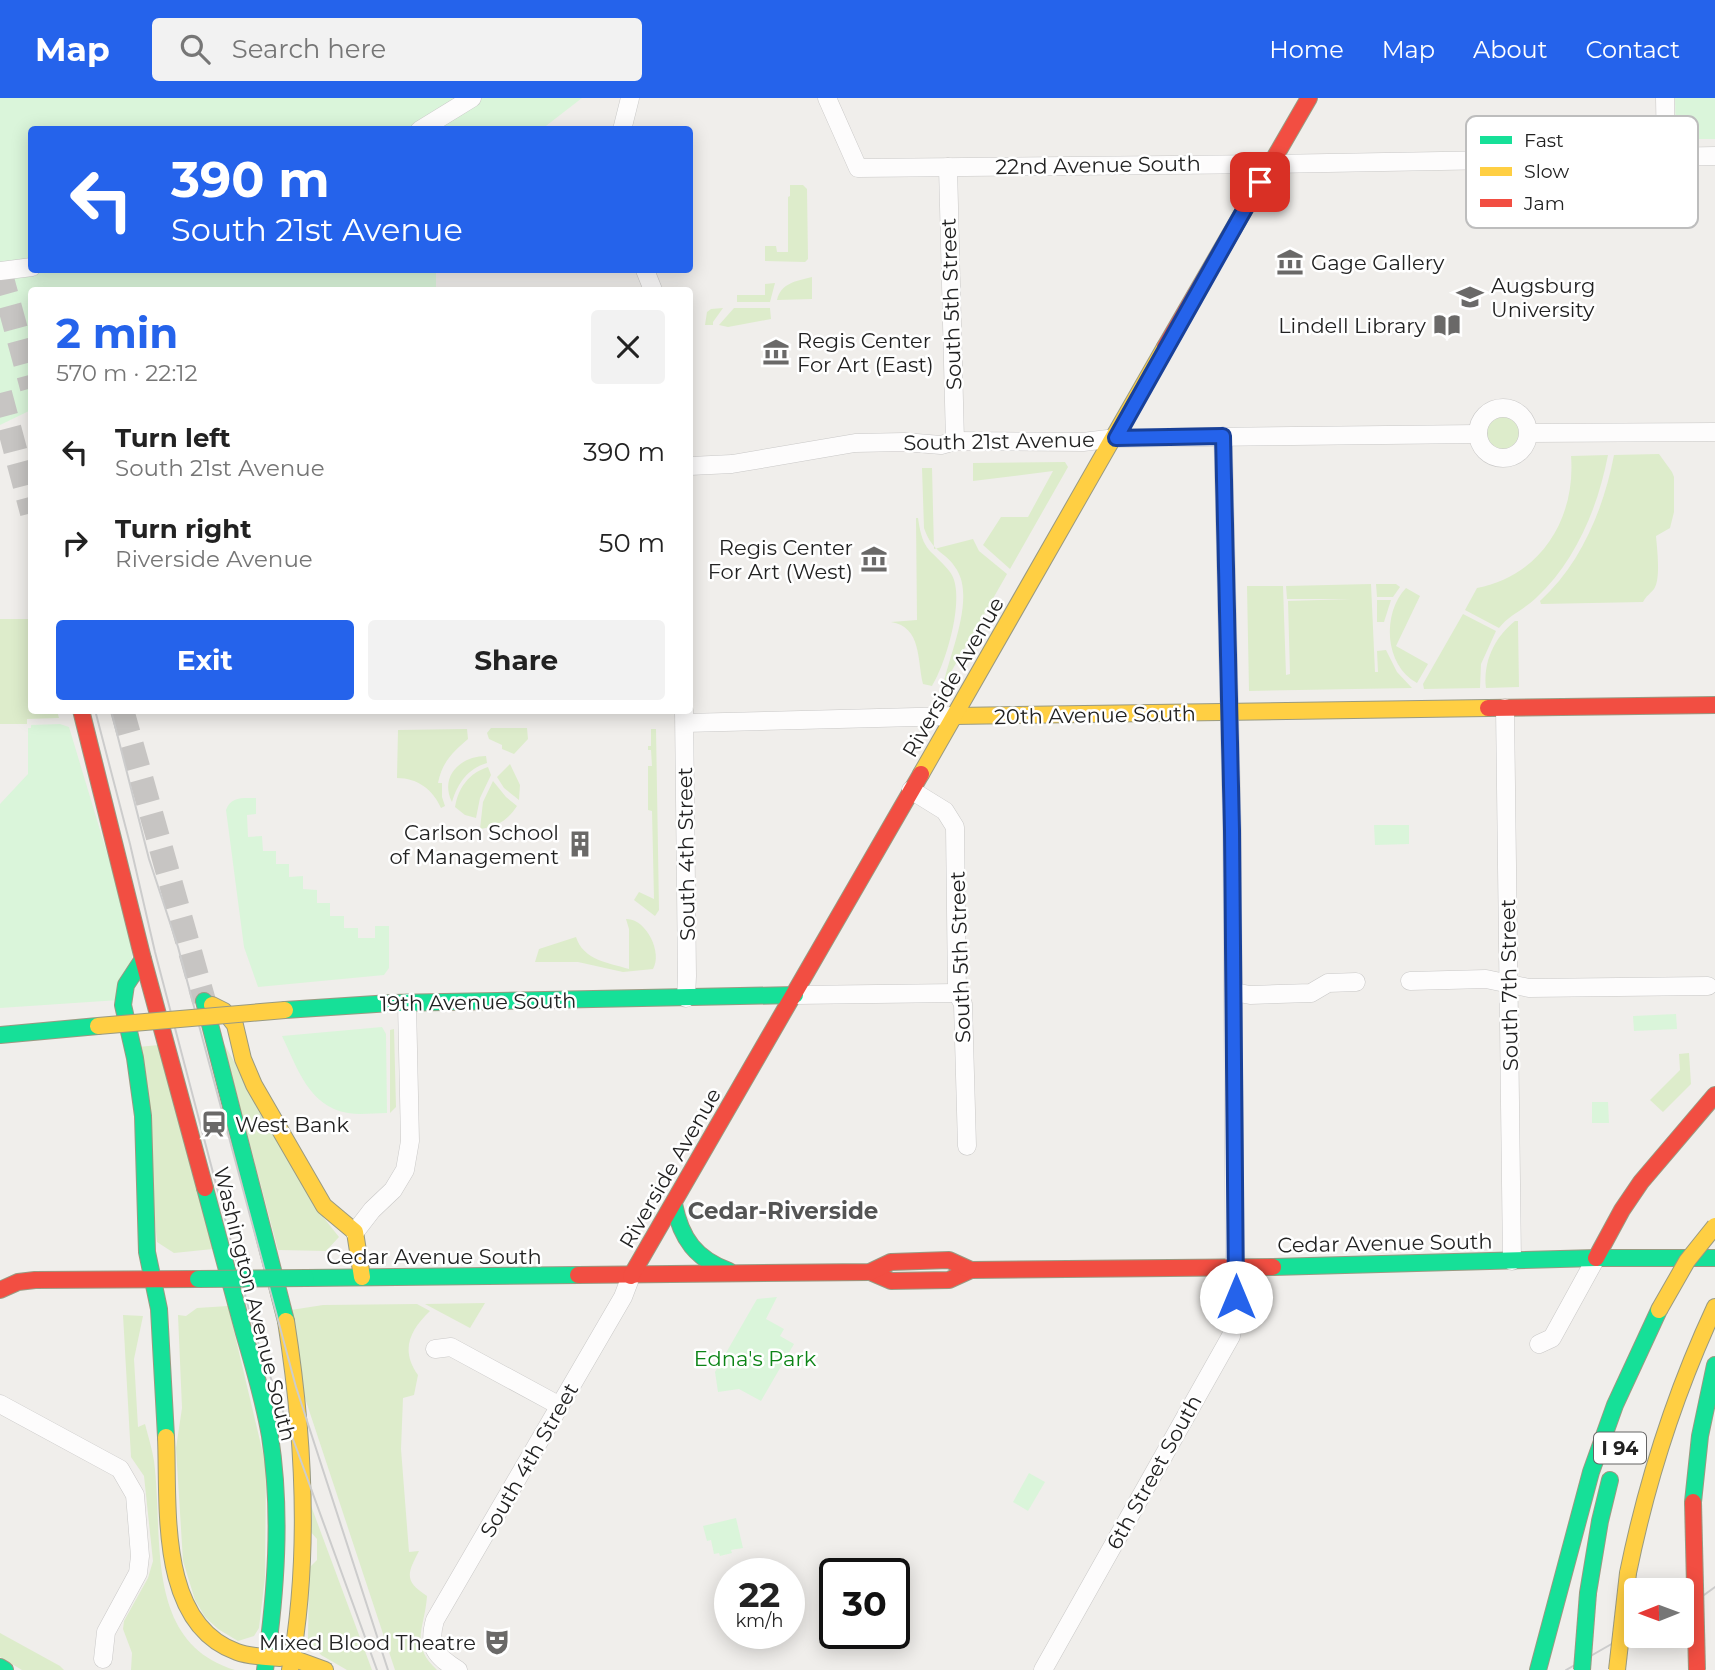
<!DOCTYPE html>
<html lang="en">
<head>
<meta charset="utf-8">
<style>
  body { margin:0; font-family:Montserrat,sans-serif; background:#f2f2f2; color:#222; height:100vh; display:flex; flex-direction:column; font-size:26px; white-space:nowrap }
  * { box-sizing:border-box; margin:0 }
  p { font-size:23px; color:#767676 }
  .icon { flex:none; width:38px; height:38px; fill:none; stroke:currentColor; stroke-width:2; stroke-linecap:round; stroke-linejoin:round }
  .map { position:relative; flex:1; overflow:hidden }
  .sheet { position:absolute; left:28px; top:189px; width:665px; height:427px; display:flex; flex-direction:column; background:#fff; border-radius:7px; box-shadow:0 4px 18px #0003 }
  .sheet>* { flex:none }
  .hud { position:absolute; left:28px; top:28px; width:665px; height:147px; border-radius:7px; box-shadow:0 4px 18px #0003; background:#2563eb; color:#fff; overflow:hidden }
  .needle { width:46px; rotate:269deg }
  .tools { position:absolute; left:1624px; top:1480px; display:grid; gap:14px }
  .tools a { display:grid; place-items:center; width:70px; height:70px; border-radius:7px; background:#fff; box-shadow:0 4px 18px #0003; font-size:35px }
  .speed { position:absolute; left:714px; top:1460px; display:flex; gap:14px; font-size:35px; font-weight:700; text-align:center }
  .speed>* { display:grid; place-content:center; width:91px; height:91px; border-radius:50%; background:#fff; box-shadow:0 4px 18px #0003; line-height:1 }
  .speed small { font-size:18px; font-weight:400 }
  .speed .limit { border:4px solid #111; border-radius:10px; background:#fff; color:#111 }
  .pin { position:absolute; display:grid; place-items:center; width:60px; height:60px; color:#fff; margin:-30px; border-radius:14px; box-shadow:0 4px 10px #0006 }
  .me { position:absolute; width:77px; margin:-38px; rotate:0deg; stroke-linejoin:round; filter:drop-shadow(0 0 5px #0008) }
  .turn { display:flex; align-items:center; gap:24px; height:147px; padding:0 28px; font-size:32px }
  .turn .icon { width:91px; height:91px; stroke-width:2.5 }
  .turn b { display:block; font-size:49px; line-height:60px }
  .round { display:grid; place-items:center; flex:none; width:74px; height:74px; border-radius:7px; background:#f2f2f2 }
  .summary { display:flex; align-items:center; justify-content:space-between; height:119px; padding:0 28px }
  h1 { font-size:42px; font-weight:700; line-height:52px; color:#2563eb }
  .primary-button { display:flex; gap:14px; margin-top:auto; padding:14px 28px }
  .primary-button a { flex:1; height:80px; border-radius:7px; background:#2563eb; color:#fff; font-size:28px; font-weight:700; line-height:80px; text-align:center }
  .primary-button a+a { background:#f2f2f2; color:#222 }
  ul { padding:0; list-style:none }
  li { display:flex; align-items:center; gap:21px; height:91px; padding:0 28px }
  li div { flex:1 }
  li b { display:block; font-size:26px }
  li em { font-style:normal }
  header { display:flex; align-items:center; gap:42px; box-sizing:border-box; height:98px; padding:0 35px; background:#2563eb; color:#fff }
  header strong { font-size:33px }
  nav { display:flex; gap:38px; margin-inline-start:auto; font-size:24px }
  .search { width:490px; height:63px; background:#f2f2f2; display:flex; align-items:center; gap:18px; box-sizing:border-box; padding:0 24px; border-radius:7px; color:#767676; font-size:26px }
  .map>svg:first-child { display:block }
  .grass { fill:#ddeccb }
  .park { fill:#daf5da }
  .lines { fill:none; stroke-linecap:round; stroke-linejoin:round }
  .secondary-tunnel { stroke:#c7c5c3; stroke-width:24; stroke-dasharray:24 12; stroke-linecap:butt }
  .street-casing { stroke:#c9c8c7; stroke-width:19 }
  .fast-casing { stroke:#999a82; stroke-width:18 }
  .slow-casing { stroke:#999a82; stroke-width:18 }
  .jam-casing { stroke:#999a82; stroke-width:18 }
  .street { stroke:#fdfcfc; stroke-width:18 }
  .fast { stroke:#16e098; stroke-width:16 }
  .slow { stroke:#ffcf43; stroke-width:16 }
  .jam { stroke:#f24e42; stroke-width:16 }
  .tram { stroke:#ccc; stroke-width:2 }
  .fast-bridge-casing { stroke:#999a82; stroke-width:18; stroke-linecap:butt }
  .slow-bridge-casing { stroke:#999a82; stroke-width:18; stroke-linecap:butt }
  .jam-bridge-casing { stroke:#999a82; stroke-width:18; stroke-linecap:butt }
  .fast-bridge { stroke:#16e098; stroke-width:16 }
  .slow-bridge { stroke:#ffcf43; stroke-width:16 }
  .jam-bridge { stroke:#f24e42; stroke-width:16 }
  .route-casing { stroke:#184099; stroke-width:18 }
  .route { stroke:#2563eb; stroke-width:12 }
  .labels { text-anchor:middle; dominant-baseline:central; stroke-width:5; stroke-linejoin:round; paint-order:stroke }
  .shield { fill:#fff; stroke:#646464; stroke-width:2 }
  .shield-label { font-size:19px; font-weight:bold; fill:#222 }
  .street-label { font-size:21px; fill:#222; stroke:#fff }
  .poi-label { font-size:21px; fill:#222; stroke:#fff; text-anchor:start }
  .park-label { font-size:21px; fill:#0c8416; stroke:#fff }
  .neighbourhood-label { font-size:23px; font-weight:bold; fill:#555; stroke:#fff }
  .key { fill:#fff; stroke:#bdbdbd; stroke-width:2 }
  .key-label { font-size:19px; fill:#222 }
</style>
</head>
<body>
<header>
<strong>Map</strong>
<div class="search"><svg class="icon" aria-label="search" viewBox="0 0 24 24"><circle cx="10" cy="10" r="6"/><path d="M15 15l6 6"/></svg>Search here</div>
<nav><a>Home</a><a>Map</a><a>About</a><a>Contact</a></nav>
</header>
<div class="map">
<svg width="1715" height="1572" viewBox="0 0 1715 1572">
  <rect width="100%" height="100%" fill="#f0eeeb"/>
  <!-- grass -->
  <g class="grass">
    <path d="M790 87H803L807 91 808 161 805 164 765 163V148H776L777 154H788V99L790 98Z"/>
    <path d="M812 179V201L777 202C781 185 796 183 812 179Z"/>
    <path d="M775 185 770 204H737V197H765V186Z"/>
    <path d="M723 210 713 224V227H705L707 214 711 211Z"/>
    <path d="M734 210H770L771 221 728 229 719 227Z"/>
    <circle cx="1503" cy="335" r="16"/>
    <path d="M1659 356 1672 374 1674 379V414L1670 430 1656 438C1657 450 1661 481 1654 491 1650 496 1646 498 1643 504L1541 506 1540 503C1581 466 1604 410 1614 357Z"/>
    <path d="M1608 357C1598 409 1576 463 1536 500 1525 511 1509 517 1499 530L1465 512 1477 490C1541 478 1576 420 1571 358Z"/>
    <path d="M1065 364 1068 369 1010 471 983 447 1001 419H1028L1053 373 973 383V365Z"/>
    <path d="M922 370H932L934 451 973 441 979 453 1007 476 943 588C949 557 975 502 957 472 946 453 933 456 924 430Z"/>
    <path d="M916 420H918C923 456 931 450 950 474 967 496 946 566 932 588L923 586C917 562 922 529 891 524L917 522Z"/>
    <path d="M1371 486 1375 574H1378L1377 553 1386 552 1397 574 1412 590 1249 593 1247 488H1283L1286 577 1290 576 1288 503 1351 501H1287L1286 488Z"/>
    <path d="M1376 486H1396L1400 489 1393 499H1377Z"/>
    <path d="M1406 490 1420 498 1396 548 1428 566 1417 585C1384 567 1382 515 1406 490Z"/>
    <path d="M1377 502H1391L1384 524H1377Z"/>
    <path d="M1463 516 1496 533 1481 566 1480 590 1424 591 1423 586Z"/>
    <path d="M0 521H31L32 612 57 613 59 620 27 621V626H0Z"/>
    <path d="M1515 523H1518V526L1519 589 1486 590C1483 564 1494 540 1515 523Z"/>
    <path d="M491 630H527L528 641 514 656 502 651V647L489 641 487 635Z"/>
    <path d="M467 631 468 641C453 654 442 664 438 685H442V699L445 708 441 710C433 692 418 680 397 680L398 632Z"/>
    <path d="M651 631H656L659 812 655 818 634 802 639 794 654 801 652 713 648 712V668H652L651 652H648V648H651Z"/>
    <path d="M486 658 487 665C467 671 458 685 452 704 439 678 461 658 486 658Z"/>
    <path d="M510 666 520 687 519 702 504 690 497 679Z"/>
    <path d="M488 669 491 677 480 700 476 720 465 717 455 709C458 690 469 675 488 669Z"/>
    <path d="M493 683 506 699 517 708C508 722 497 729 480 731L483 704Z"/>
    <path d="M626 821C646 820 663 855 653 871L623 874 578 864H535L539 851 576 839C583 862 609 865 629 871V831Z"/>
    <path d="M394 931 396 1009 390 1015V932Z"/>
    <path d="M223 944 320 1115 339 1139 326 1153 278 1152Z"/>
    <path d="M159 947 213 1151 174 1155 157 1144 138 949Z"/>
    <path d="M1689 955 1691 986 1663 1014 1650 1002 1680 972 1679 956Z"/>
    <path d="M485 1205 470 1230 425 1206Z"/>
    <path d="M417 1206 430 1213C410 1232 400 1252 418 1277L414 1297 403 1300 401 1351 409 1454 419 1453C407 1476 404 1483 427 1498 425 1530 409 1546 437 1572H395L304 1297 291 1212 323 1207Z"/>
    <path d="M228 1208 266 1368 265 1479 259 1530 254 1538 238 1543 218 1531 205 1519 195 1502 183 1463 176 1350 182 1310 178 1217 186 1218 197 1210Z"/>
    <path d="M123 1217 143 1218 134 1261 138 1329 145 1326C148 1338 152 1350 154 1363 164 1439 143 1544 235 1572H131L132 1555 123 1531 124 1523 148 1480 153 1463 144 1378 131 1359Z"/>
    <path d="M310 1405 372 1572H347L321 1557 308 1541 309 1470 317 1462V1441L310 1433Z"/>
    <path d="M0 1535 60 1568 64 1572H22L0 1559Z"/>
  </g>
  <!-- park -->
  <g class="park">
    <path d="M0 0H582L542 31 32 32V172H436V192H32L31 312 0 327Z"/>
    <path d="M1675 0H1715V41H1676Z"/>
    <path d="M60 626 69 629 131 835 132 860 119 902 0 910V706L28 676V630H31V627Z"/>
    <path d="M256 700V716L247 717 248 739 262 738 263 753H276V766H289V779L303 778V791L317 792V805H330V818H344V830H358V840H375V828H389V870L384 877 258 889 244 849 226 712C231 698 243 700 256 700Z"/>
    <path d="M1409 727V746L1375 747 1374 727Z"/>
    <path d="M1676 916 1677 931 1634 933 1633 918Z"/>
    <path d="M382 929 386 936 387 1015C374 1015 360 1017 348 1015 309 1009 297 969 282 938Z"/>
    <path d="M1592 1004H1608L1609 1025H1592Z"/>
    <path d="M777 1199 766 1221 784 1231 780 1238 794 1246 761 1303 739 1291 718 1294 715 1274 757 1201Z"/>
    <path d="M1029 1375 1045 1384 1028 1413 1013 1404Z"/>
    <path d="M736 1420 743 1450 731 1452 732 1455 720 1458 719 1455 714 1456 711 1442 707 1443 703 1428Z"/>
  </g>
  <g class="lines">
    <!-- secondary-tunnel -->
    <g class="secondary-tunnel">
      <path d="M0 173 32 290"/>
      <path d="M0 295 32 415"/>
      <path d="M122 612 204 903"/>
    </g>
    <!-- street casing -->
    <g class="street-casing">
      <g id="street">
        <path d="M827 0 858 70 1271 66 1715 58"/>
        <path d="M1665 0 1666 58"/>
        <path d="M420 32 472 0"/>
        <path d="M622 32 630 0"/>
        <path d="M948 69 955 343"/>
        <path d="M645 172 653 192"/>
        <path d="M0 173 32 169"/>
        <circle cx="1503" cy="335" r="25"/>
        <path d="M1529 335 1715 334"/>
        <path d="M690 368 732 366 855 345 904 344 941 347 955 343 1083 344 1116 340 1478 336"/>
        <path d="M1505 610 1512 1163"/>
        <path d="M684 612 687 878 686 900"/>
        <path d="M685 625 955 618"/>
        <path d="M911 692 945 713 955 729 957 895 963 906 967 1048"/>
        <path d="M1410 883 1486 881 1529 890 1708 888"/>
        <path d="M1234 894 1250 897 1311 895 1328 885 1356 884"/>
        <path d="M795 897 957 895"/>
        <path d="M355 1134 372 1112 393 1092 405 1072 410 1043 407 905"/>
        <path d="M1539 1246 1552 1240 1596 1160"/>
        <path d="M435 1251 451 1249 560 1308"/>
        <path d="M0 1306 120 1371 135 1397 140 1458 138 1475 106 1534 103 1561"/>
        <path d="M458 1572C436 1558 427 1550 435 1522L623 1199 631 1178"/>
        <path d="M1043 1572 1231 1238 1235 1218 1232 732 1223 338"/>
      </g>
    </g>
    <!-- fast casing -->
    <g class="fast-casing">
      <g id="fast">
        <path d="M143 861 126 887 123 907 135 960 143 1018 147 1154 159 1211 166 1339"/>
        <path d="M204 903 286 1223"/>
        <path d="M285 912 391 905 795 897"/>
        <path d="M0 937 98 928"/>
        <path d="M205 1090C218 1138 231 1186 244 1235 254 1269 264 1303 270 1338 282 1415 276 1495 265 1572"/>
        <path d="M674 1106C681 1141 696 1161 729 1173"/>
        <path d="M1273 1169 1596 1160H1715"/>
        <path d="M306 1180 578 1177"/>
        <path d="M1693 1404 1700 1338 1715 1267"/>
        <path d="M1588 1495 1600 1423 1610 1382"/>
        <path d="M0 1569 5 1572"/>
        <path d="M1538 1572 1591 1374 1615 1307 1659 1212"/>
      </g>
    </g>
    <!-- slow casing -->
    <g class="slow-casing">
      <g id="slow">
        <path d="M955 618 1488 610"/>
        <path d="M921 676 1165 249"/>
        <path d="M212 907 224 913 235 927 243 961 254 987 324 1108 355 1134 362 1179"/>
        <path d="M286 1223C304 1337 311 1458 290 1572"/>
        <path d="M166 1339C169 1407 157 1526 237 1554 251 1559 266 1559 280 1560"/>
        <path d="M1628 1475C1647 1382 1675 1295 1715 1209"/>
        <path d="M292 1560 325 1572"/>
      </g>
    </g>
    <!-- jam casing -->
    <g class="jam-casing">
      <g id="jam">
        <path d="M1165 249 1309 0"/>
        <path d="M1488 610 1715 607"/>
        <path d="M81 612 143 861 205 1090"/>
        <path d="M1596 1160 1622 1112 1641 1084 1715 997"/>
        <path d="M870 1174 891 1183 949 1182 971 1172 1273 1169"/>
        <path d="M578 1177 870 1174 891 1164 949 1162 971 1172"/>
        <path d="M631 1178 921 676"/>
        <path d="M0 1192 18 1184 35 1182 198 1181"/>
      </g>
    </g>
    <!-- street -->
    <use href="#street" class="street"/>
    <!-- fast -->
    <use href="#fast" class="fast"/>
    <!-- slow -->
    <use href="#slow" class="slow"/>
    <!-- jam -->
    <use href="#jam" class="jam"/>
    <!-- tram -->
    <g class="tram">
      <path d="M95 612 130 746 155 854 257 1242 377 1572"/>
      <path d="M111 612 149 761 178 849 296 1289 388 1572"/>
      <path d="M1682 1513 1715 1489"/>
      <path d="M1566 1572 1636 1532"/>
    </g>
    <!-- fast-bridge casing -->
    <g class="fast-bridge-casing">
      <g id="fast-bridge">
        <path d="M198 1181 306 1180"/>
        <path d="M1582 1572 1588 1495"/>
      </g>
    </g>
    <!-- slow-bridge casing -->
    <g class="slow-bridge-casing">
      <g id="slow-bridge">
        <path d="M98 928 285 912"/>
        <path d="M1659 1212 1687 1163 1715 1128"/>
        <path d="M1617 1572 1628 1475"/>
      </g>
    </g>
    <!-- jam-bridge casing -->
    <g class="jam-bridge-casing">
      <path id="jam-bridge" d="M1693 1404 1697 1572"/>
    </g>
    <!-- fast-bridge -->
    <use href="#fast-bridge" class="fast-bridge"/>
    <!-- slow-bridge -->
    <use href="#slow-bridge" class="slow-bridge"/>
    <!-- jam-bridge -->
    <use href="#jam-bridge" class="jam-bridge"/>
  </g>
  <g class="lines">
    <!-- route casing -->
    <g class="route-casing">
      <path id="route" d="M1236 1199 1232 732 1223 338 1116 340 1260 84"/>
    </g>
    <!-- route -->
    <use href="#route" class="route"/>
  </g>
  <!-- icons -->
  <defs>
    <g id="museum-bare" transform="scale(2.1)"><path d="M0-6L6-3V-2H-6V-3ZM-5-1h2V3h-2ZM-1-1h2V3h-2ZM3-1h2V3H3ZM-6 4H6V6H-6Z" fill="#6a6968" stroke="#fff" stroke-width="2.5" paint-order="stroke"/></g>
    <g id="university-bare" transform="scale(2.1)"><path d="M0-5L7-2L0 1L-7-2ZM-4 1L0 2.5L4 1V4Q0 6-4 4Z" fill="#6a6968" stroke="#fff" stroke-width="2.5" paint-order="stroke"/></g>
    <g id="library-bare" transform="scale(2.1)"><path d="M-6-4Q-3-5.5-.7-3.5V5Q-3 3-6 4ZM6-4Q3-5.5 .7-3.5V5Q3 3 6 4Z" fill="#6a6968" stroke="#fff" stroke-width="2.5" paint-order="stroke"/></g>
    <g id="building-bare" transform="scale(2.1)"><path d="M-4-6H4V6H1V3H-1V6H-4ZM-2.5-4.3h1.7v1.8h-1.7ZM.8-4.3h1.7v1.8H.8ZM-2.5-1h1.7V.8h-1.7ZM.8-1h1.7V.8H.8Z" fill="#6a6968" stroke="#fff" stroke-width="2.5" paint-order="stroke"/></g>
    <g id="station-bare" transform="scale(2.1)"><path d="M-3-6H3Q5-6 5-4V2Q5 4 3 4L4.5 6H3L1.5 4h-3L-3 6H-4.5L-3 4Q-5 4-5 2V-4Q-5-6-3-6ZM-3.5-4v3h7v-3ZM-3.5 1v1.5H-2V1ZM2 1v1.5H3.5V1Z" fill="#6a6968" stroke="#fff" stroke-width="2.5" paint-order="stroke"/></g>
    <g id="theatre-bare" transform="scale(2.1)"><path d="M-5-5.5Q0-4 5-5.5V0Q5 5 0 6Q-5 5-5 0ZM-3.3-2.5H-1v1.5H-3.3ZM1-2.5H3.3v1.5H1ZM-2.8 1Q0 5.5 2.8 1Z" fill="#6a6968" stroke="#fff" stroke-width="2.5" paint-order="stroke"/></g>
  </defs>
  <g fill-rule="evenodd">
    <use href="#museum-bare" x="1290" y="164"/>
    <use href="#university-bare" x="1470" y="199"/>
    <use href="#library-bare" x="1447" y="227"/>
    <use href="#museum-bare" x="776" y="254"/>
    <use href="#museum-bare" x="874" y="461"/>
    <use href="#building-bare" x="580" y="746"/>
    <use href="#station-bare" x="214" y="1026"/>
    <use href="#theatre-bare" x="497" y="1544"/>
  </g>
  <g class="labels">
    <!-- shield labels -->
    <rect class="shield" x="1594" y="1334.5" width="52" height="31" rx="5"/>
    <g class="shield-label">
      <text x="1620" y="1350">I 94</text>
    </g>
    <!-- street labels -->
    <g class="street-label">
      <text transform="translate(1098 67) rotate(-1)">22nd Avenue South</text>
      <text transform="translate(951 206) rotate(-92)">South 5th Street</text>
      <text transform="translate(999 343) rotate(-1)">South 21st Avenue</text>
      <text transform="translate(953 579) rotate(-60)">Riverside Avenue</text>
      <text transform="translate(1095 617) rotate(-1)">20th Avenue South</text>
      <text transform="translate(686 756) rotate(-91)">South 4th Street</text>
      <text transform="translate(960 859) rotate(-92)">South 5th Street</text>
      <text transform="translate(1509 887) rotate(-91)">South 7th Street</text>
      <text transform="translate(478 904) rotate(-1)">19th Avenue South</text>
      <text transform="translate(670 1070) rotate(-60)">Riverside Avenue</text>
      <text transform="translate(1385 1145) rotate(-1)">Cedar Avenue South</text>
      <text x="434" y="1158">Cedar Avenue South</text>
      <text transform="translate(255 1206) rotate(76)">Washington Avenue South</text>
      <text transform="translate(529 1362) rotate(-60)">South 4th Street</text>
      <text transform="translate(1154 1374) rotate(-61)">6th Street South</text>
    </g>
    <!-- poi labels -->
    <g class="poi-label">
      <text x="1311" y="164">Gage Gallery</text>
      <text x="1491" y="187">Augsburg<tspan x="1491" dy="24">University</tspan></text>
      <text x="1426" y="227" text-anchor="end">Lindell Library</text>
      <text x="797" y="242">Regis Center<tspan x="797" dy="24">For Art (East)</tspan></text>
      <text x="853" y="449" text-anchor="end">Regis Center<tspan x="853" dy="24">For Art (West)</tspan></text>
      <text x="559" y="734" text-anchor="end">Carlson School<tspan x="559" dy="24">of Management</tspan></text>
      <text x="235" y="1026">West Bank</text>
      <text x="476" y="1544" text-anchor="end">Mixed Blood Theatre</text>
    </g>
    <!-- park labels -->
    <g class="park-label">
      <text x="755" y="1260">Edna's Park</text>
    </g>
    <!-- neighbourhood labels -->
    <g class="neighbourhood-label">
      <text x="783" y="1113">Cedar-Riverside</text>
    </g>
  </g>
  <!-- legend -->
  <rect x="1466" y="18" width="232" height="112" rx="10" class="key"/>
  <rect x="1480" y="38" width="32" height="8" fill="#16e098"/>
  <rect x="1480" y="69" width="32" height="9" fill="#ffcf43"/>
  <rect x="1480" y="101" width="32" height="8" fill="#f24e42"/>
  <g class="key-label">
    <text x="1524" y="49">Fast</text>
    <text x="1524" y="80">Slow</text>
    <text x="1524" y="112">Jam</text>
  </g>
</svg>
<div class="tools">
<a><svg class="needle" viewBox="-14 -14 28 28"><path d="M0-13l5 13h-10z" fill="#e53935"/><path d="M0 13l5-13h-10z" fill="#767676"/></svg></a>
</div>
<div class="speed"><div>22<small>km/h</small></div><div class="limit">30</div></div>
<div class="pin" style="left:1260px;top:84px;background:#d93025"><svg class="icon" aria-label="arrive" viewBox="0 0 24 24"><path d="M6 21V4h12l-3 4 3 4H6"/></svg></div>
<svg class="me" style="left:1236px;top:1199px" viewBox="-20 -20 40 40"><circle r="19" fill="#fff"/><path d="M0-13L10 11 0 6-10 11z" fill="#2563eb"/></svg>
<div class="hud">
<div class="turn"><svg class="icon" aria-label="left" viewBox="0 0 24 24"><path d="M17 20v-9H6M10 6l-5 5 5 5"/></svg><div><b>390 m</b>South 21st Avenue</div></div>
</div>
<section class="sheet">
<div class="summary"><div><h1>2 min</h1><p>570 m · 22:12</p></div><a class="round"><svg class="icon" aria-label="close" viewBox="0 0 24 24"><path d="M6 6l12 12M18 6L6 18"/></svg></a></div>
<ul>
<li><svg class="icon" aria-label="left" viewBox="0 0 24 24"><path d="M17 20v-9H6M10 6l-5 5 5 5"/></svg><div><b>Turn left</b><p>South 21st Avenue</p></div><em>390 m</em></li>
<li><svg class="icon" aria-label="right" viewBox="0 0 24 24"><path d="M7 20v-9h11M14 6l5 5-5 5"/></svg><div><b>Turn right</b><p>Riverside Avenue</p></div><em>50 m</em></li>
</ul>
<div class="primary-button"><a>Exit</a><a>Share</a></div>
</section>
</div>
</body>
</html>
